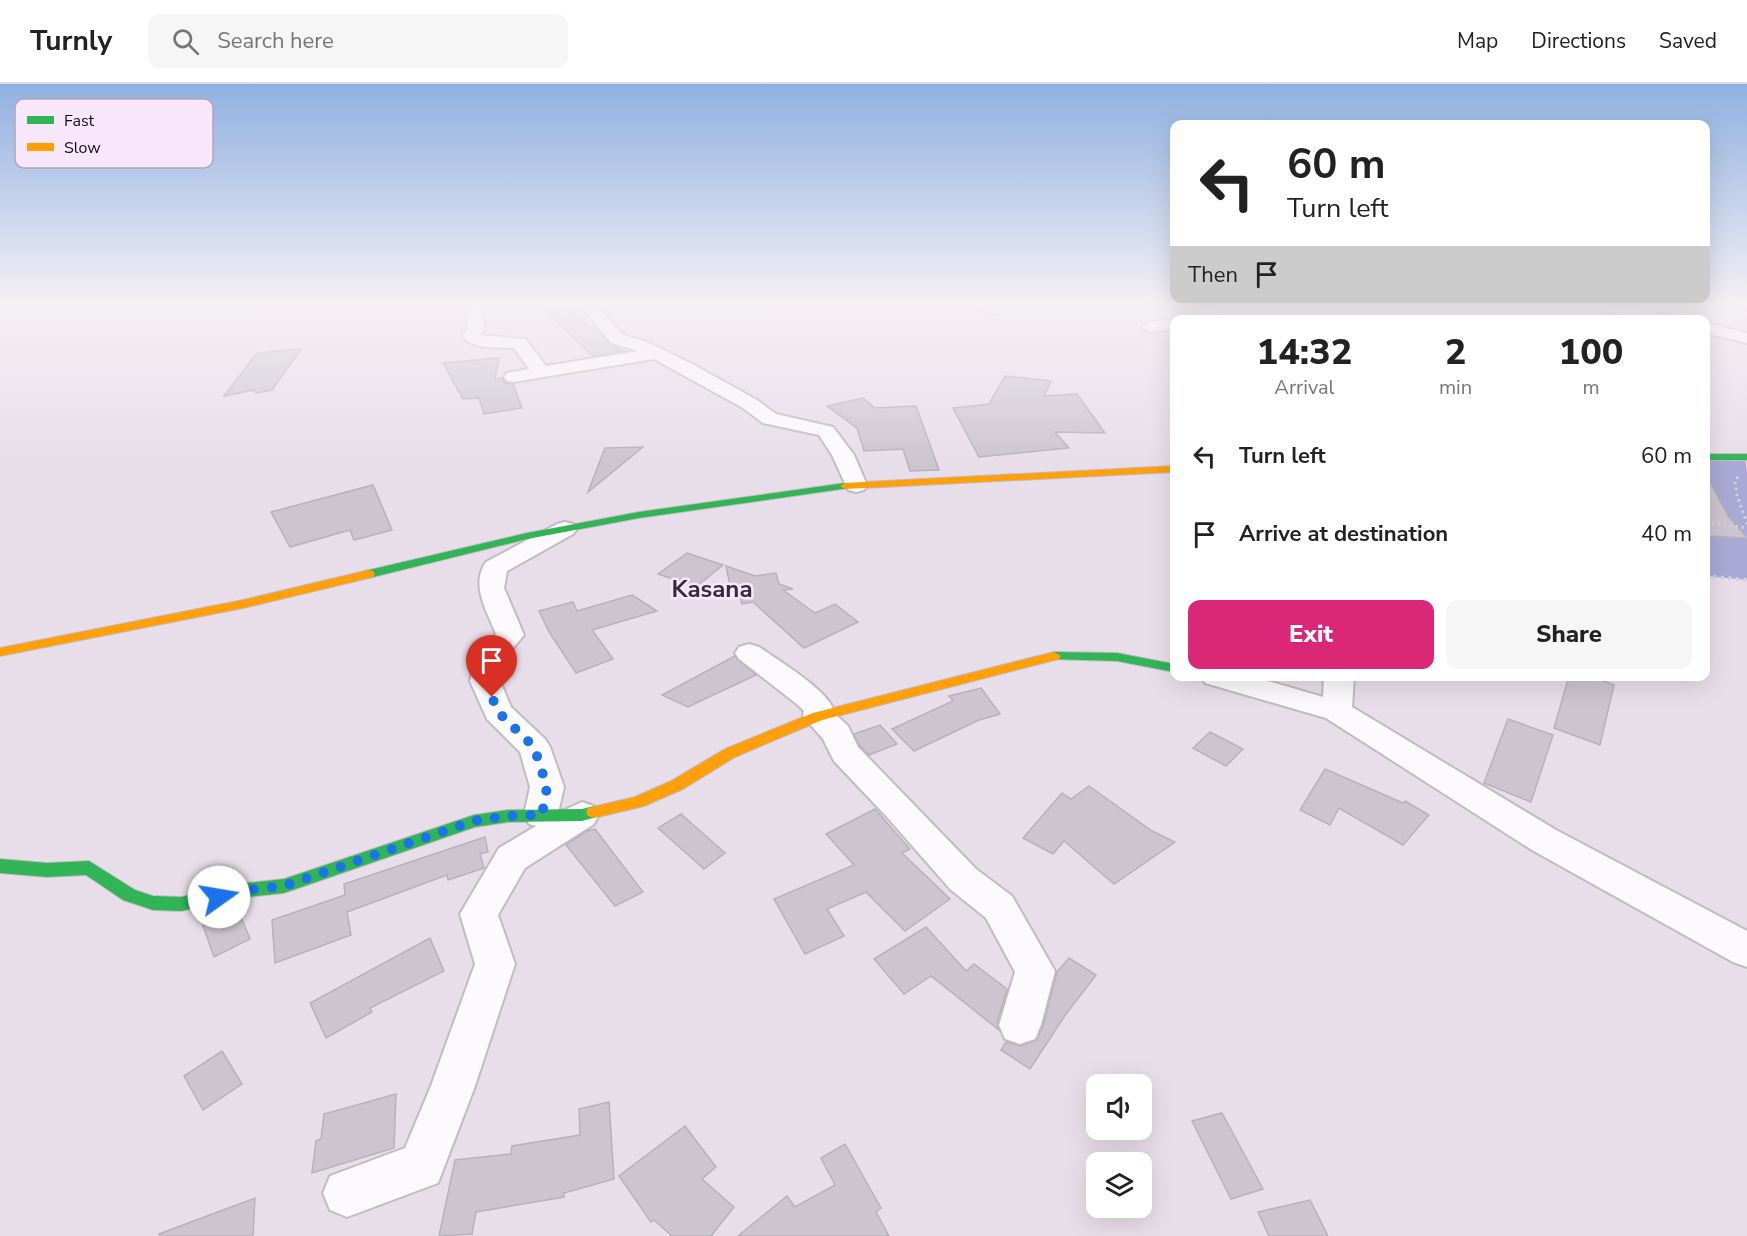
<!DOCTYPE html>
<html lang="en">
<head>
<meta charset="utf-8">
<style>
  body { margin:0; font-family:"Nunito Sans",sans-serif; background:#f6f6f6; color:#222; height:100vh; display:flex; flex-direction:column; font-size:22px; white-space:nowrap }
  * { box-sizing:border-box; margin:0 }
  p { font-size:20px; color:#767676 }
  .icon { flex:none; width:33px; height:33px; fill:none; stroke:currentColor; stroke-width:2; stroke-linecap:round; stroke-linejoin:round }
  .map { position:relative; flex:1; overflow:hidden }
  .panel { position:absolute; left:1170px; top:231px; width:540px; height:366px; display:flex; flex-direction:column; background:#fff; border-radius:12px; box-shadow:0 6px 24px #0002 }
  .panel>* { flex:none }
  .hud { position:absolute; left:1170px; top:36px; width:540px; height:183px; border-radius:12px; box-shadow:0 6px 24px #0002; background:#fff; color:#222; overflow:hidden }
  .tools { position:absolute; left:1086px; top:990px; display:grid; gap:12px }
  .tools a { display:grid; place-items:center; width:66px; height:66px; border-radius:12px; background:#fff; box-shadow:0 6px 24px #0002; font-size:30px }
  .pin { position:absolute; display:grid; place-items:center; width:51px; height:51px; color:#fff; margin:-62px -26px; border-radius:50% 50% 50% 0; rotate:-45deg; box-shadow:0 0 6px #0007 }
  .pin .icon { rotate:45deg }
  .me { position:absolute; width:66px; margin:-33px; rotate:77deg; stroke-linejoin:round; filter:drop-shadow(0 0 4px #0008) }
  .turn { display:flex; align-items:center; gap:21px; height:126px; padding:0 18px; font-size:27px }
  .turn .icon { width:78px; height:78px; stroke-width:2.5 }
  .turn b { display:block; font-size:42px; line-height:51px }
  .then { display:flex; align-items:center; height:57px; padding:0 18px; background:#0003; gap:12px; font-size:22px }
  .eta { display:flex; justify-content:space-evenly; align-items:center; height:102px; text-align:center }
  .eta b { font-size:36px; font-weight:800; line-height:42px }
  .primary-button { display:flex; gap:12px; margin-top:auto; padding:12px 18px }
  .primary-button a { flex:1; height:69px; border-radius:12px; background:#db2777; color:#fff; font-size:24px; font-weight:800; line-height:69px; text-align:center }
  .primary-button a+a { background:#f6f6f6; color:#222 }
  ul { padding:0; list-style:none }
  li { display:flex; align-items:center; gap:18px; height:78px; padding:0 18px }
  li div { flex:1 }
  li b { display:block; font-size:22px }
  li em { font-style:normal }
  header { display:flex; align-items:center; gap:36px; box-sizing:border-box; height:84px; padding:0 30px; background:#fff; border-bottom:2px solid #e0e0e0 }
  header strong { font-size:28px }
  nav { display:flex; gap:33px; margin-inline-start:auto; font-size:21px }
  .search { width:420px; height:54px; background:#f6f6f6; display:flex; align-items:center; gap:15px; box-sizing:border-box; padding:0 21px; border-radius:12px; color:#767676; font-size:22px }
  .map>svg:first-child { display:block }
  .water { fill:#aaa9d5 }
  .building { fill:#ccc5cf; stroke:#b7b1ba; stroke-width:1.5 }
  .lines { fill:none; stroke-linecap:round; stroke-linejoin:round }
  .street-casing { stroke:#c2bbc3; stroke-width:4 }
  .fast-casing { stroke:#c2bbc3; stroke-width:2 }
  .slow-casing { stroke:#c2bbc3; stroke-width:2 }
  .path-far2 { stroke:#d6d4d6; stroke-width:2; stroke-dasharray:1.5 3; stroke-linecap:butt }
  .path-far1 { stroke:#d6d4d6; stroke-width:3; stroke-dasharray:2 4; stroke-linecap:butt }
  .path { stroke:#d6d4d6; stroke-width:4; stroke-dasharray:3 4.5; stroke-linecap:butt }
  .street { fill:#fcfafc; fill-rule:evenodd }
  .fast { fill:#30b455; fill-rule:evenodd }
  .slow { fill:#ff9f0a; fill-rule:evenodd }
  .route { stroke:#1a73e8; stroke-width:10; stroke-dasharray:0 18 }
  .labels { text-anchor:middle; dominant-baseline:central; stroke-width:5; stroke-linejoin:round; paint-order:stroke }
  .quarter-label { font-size:24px; font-weight:bold; fill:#362938; stroke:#f8e7fa }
  .key { fill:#f8e7fa; stroke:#b2a5b4; stroke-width:1.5 }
  .key-label { font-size:16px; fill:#100b11 }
</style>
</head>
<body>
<header>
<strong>Turnly</strong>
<div class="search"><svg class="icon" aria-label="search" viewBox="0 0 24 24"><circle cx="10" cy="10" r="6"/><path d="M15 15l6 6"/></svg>Search here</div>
<nav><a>Map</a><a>Directions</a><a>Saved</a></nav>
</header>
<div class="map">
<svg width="1747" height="1152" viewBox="0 0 1747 1152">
  <rect width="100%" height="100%" fill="#e8dee9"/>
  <!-- water -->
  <path class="water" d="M1745 373 1747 388V496L1706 492V374Z"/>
  <!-- building -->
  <g class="building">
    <path d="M557 218 602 251 609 260 623 267 593 272 548 229Z"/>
    <path d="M301 265 272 306 256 309 254 306 224 312 257 269Z"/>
    <path d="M499 274 495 295 502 294 505 299 513 300 522 324 484 330 479 314 463 315 443 279Z"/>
    <path d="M1005 292 1051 297 1044 312 1077 310 1105 349 1055 348 1069 364 979 373 953 324 989 320Z"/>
    <path d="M863 314 875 324 916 322 939 386 910 387 903 365 864 367 857 344 827 322Z"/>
    <path d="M643 363 588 408 605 364Z"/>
    <path d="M1706 391 1728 432 1747 454 1706 452Z"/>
    <path d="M373 401 392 446 354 456 350 446 290 463 271 428Z"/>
    <path d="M687 469 723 481 696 503 658 490Z"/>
    <path d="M726 482 755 492 776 489 779 500 793 505 783 506 815 529 835 520 858 538 804 564 753 518 742 520 740 511 732 512Z"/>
    <path d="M632 511 657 527 592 546 613 575 576 589 549 548 539 527 573 518 577 527Z"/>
    <path d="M735 572 756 591 688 623 662 611Z"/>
    <path d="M1569 592H1590L1614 601 1600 661 1554 644Z"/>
    <path d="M981 604 1000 630 979 636 914 667 892 645 953 617 949 612Z"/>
    <path d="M1508 635 1553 651 1531 718 1484 699Z"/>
    <path d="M880 641 897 660 869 671 860 662 854 650Z"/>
    <path d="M1210 648 1243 665 1226 682 1193 664Z"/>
    <path d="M1325 685 1403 719 1405 717 1429 731 1403 761 1339 724 1330 741 1300 726Z"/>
    <path d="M1089 702 1152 747 1175 758 1114 800 1064 757 1053 770 1023 754 1062 709 1071 715Z"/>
    <path d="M875 725 910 765 902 769 950 815 905 847 866 808 827 825 844 852 805 870 774 815 854 781 826 750Z"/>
    <path d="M681 730 725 769 704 785 658 744Z"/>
    <path d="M595 745 643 808 615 822 566 761 587 747Z"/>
    <path d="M485 753 488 768 480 770 484 784 448 796 447 791 347 828 351 851 275 879 272 836 345 811 344 800Z"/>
    <path d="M238 826 250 855 214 873 201 836Z"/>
    <path d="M926 843 966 887 974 880 1007 905 997 940 999 946 931 892 904 910 874 875Z"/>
    <path d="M430 854 444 887 370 924 372 928 326 954 310 919Z"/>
    <path d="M1069 874 1096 891 1066 930 1030 985 1001 966 1006 958 1021 962 1037 956 1043 942 1057 888Z"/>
    <path d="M222 967 242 1000 203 1026 184 992Z"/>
    <path d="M396 1010 394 1064 312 1089 316 1057 321 1055 324 1030Z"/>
    <path d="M609 1018 614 1095 564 1109V1113L476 1128 472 1150 439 1152 455 1076 511 1070 512 1062 580 1051 579 1025Z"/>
    <path d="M1222 1029 1263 1105 1231 1115 1192 1037Z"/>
    <path d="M685 1042 716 1083 702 1095 734 1123 711 1152H672L654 1136 651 1138 619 1092Z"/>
    <path d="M845 1060 881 1124 876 1128 889 1152H738L787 1112 795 1123 835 1101 821 1074Z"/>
    <path d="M255 1114 253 1152H160L159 1150Z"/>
    <path d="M1310 1116 1328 1152H1269L1258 1128Z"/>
  </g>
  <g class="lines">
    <!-- street casing -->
    <g class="street-casing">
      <g id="street">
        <path d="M474 218H490L482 232 484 245 480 251 525 255 546 282 638 267 611 259 578 218H594L623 251 647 258 694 281 757 316 776 330 833 343 854 371 867 401 864 406 856 408 848 406 832 371 819 351 763 339 743 324 654 275 513 298 507 297 504 293 507 289 529 285 514 264C498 263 472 266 462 252L468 244 466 232Z"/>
        <path d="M974 218H992L1004 225 996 230 975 222Z"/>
        <path d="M1193 218H1209L1222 233 1220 236H1200L1204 232Z"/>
        <path d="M1576 218H1605L1673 233 1675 236H1643L1578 221Z"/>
        <path d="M1174 235V245L1150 248 1142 243 1150 238Z"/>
        <path d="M1706 239 1747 249V259L1706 249Z"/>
        <path d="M565 438 573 440 577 445 573 450 507 487 504 504 524 551 504 575 500 597 511 623 545 655 550 663 564 703 558 729 582 718 594 722 599 731 594 740 525 784 498 831 515 880 475 1002 438 1099 347 1133 330 1126 323 1109 330 1092 405 1064 431 1002 475 880 460 830 499 764 536 742 529 740 524 731 530 703 520 668 487 635 470 597 476 573 496 550C487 527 470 501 486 478L557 440Z"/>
        <path d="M749 560 759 563C775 574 834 610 834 629L848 642 858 663 976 785 1012 812 1055 887 1041 941 1035 955 1020 960 1005 955 999 941 1015 888 986 834 950 805 888 734 834 677 823 655 803 632 804 627 798 621 739 575 735 569 739 563Z"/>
        <path d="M1201 592H1251L1323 613 1324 592H1354L1352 623 1556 746 1747 847V883L1733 878 1532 766 1326 634 1205 599Z"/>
      </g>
    </g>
    <!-- fast casing -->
    <g class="fast-casing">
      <g id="fast">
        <rect x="1706" y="370" width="41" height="6"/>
        <path d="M845 399 850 402 849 404 639 434 527 455 369 494 363 490 365 487 527 449 639 428Z"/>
        <path d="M1054 568 1117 569 1174 580V588L1117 577 1049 575 1047 572Z"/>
        <path d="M594 722 600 724 602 728 600 732 582 737 508 738 475 743 284 809 239 814 181 827 153 826 123 816 86 791 47 793 0 789V775L47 779 89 777 135 806 153 812 181 813 239 800 284 795 474 731 508 726 582 725Z"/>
      </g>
    </g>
    <!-- slow casing -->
    <g class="slow-casing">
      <g id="slow">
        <path d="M1174 382V388L845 405 840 402 845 399Z"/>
        <path d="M369 486 373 487 375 490 373 493 243 524 0 572V564L243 516Z"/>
        <path d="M1054 568 1061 572 1059 575 822 636 735 673 683 705 644 722 594 734 588 732 586 728 588 724 635 713 671 697 725 665 813 629Z"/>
      </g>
    </g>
    <!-- path-far2 -->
    <path class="path-far2" d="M934 218 946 225 963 224"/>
    <!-- path-far1 -->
    <g class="path-far1">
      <path d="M1738 393 1735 397 1737 411 1747 440"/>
      <path d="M1706 438 1747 444"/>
    </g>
    <!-- path -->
    <path class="path" d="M1706 492 1747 496"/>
    <!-- street -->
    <use href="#street" class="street"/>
    <!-- fast -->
    <use href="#fast" class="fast"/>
    <!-- slow -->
    <use href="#slow" class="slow"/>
  </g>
  <!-- sky -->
  <linearGradient id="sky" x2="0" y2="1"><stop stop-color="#8fb0e0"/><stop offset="0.58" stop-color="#f5f0f5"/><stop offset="1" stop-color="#f5f0f5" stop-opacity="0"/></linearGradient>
  <rect width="1747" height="379" fill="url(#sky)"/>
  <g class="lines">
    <!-- route -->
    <path class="route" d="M219 813 239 807 284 802 474 737 508 732 542 731 547 703 534 663 498 628 492 613"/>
  </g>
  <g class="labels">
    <!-- quarter labels -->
    <g class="quarter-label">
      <text x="712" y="505">Kasana</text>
    </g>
  </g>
  <!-- legend -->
  <rect x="15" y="15" width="198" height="69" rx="9" class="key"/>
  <rect x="27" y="32" width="27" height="8" fill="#30b455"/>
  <rect x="27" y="59" width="27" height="8" fill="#ff9f0a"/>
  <g class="key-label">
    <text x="64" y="42">Fast</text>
    <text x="64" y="69">Slow</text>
  </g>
</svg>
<div class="tools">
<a><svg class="icon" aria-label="sound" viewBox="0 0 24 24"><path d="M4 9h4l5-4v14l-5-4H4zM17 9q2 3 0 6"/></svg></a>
<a><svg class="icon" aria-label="layers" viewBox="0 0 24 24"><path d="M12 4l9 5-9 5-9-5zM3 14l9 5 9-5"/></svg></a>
</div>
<div class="pin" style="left:492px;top:613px;background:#d93025"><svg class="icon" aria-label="arrive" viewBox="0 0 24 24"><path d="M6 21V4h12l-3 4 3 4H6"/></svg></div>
<svg class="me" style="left:219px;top:813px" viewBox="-20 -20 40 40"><circle r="19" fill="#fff"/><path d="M0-13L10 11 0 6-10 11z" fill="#1a73e8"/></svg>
<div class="hud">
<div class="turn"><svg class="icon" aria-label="left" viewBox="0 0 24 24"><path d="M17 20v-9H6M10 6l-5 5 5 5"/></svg><div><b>60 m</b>Turn left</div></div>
<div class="then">Then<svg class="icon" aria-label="arrive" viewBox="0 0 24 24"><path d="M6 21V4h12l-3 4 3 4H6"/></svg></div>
</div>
<section class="panel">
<div class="eta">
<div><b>14:32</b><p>Arrival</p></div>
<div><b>2</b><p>min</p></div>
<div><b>100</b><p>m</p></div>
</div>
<ul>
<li><svg class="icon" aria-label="left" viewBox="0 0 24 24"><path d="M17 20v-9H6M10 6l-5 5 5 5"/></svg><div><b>Turn left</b></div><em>60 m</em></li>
<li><svg class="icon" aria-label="arrive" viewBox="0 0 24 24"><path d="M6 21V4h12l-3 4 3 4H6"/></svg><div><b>Arrive at destination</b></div><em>40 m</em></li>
</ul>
<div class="primary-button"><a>Exit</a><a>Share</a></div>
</section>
</div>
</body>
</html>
